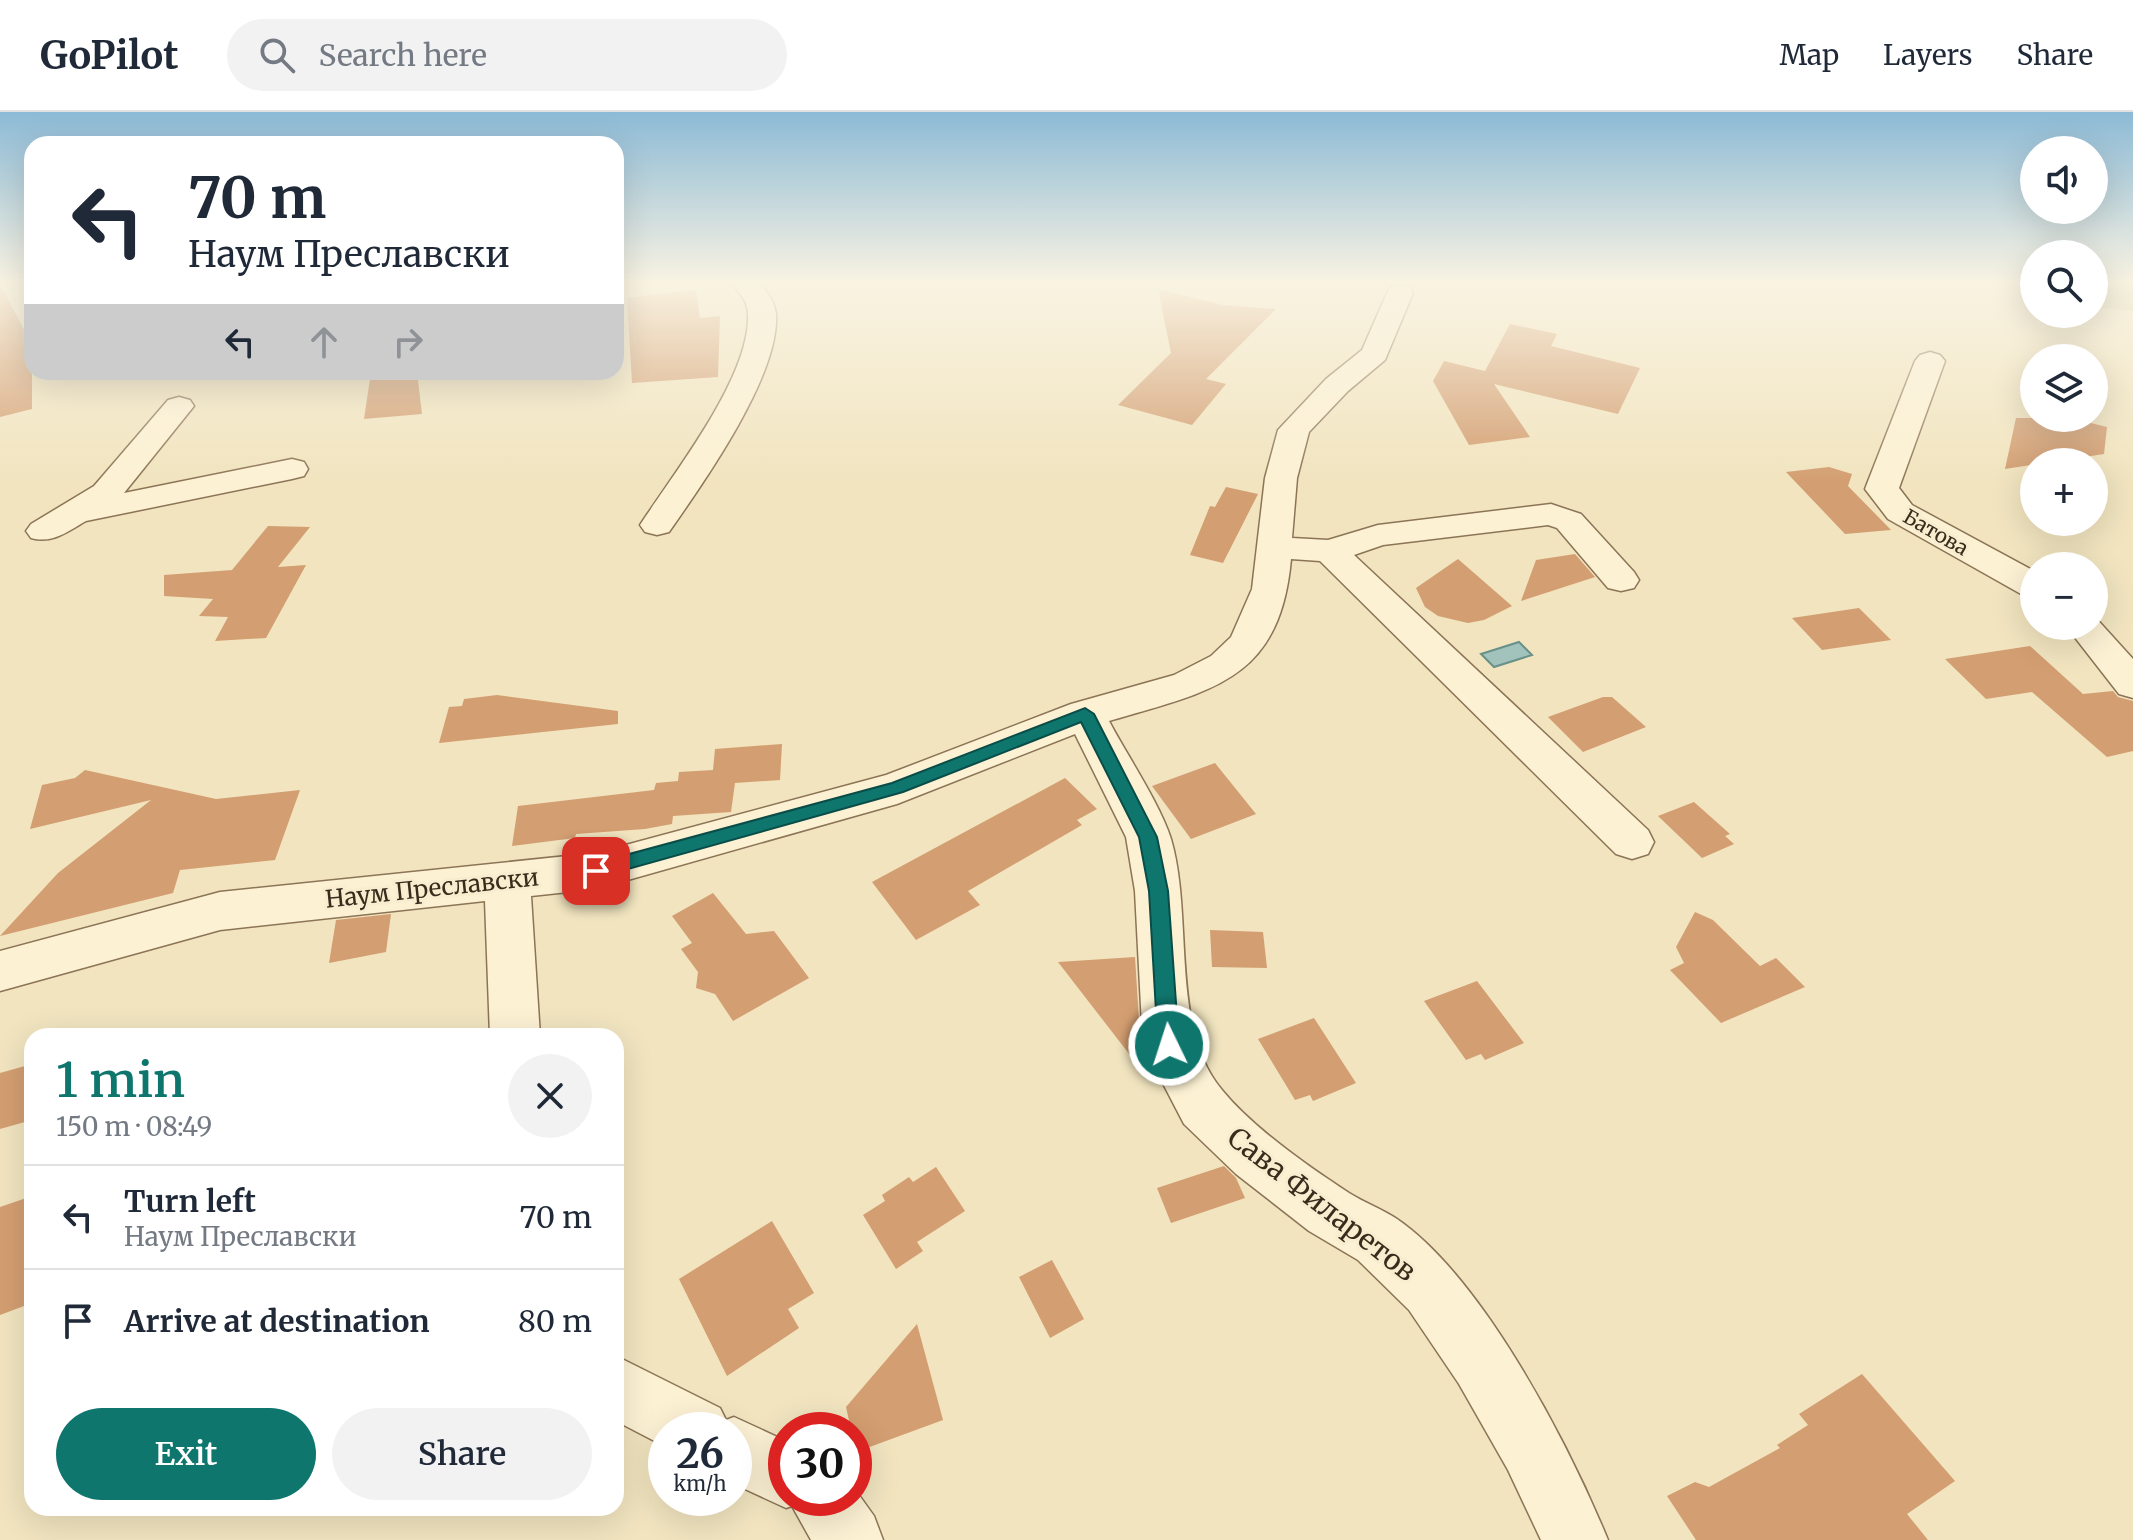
<!DOCTYPE html>
<html lang="en">
<head>
<meta charset="utf-8">
<style>
  body { margin:0; font-family:Merriweather,serif; background:#f2f2f3; color:#1f2937; height:100vh; display:flex; flex-direction:column; font-size:30px; white-space:nowrap }
  * { box-sizing:border-box; margin:0 }
  p { font-size:26px; color:#747a83 }
  .icon { flex:none; width:44px; height:44px; fill:none; stroke:currentColor; stroke-width:2; stroke-linecap:round; stroke-linejoin:round }
  .map { position:relative; flex:1; overflow:hidden }
  .panel { position:absolute; left:24px; top:916px; width:600px; height:488px; display:flex; flex-direction:column; background:#fff; border-radius:24px; box-shadow:0 8px 32px #0002 }
  .panel>* { flex:none }
  .banner { position:absolute; left:24px; top:24px; width:600px; height:244px; border-radius:24px; box-shadow:0 8px 32px #0002; background:#fff; color:#1f2937; overflow:hidden }
  .controls { position:absolute; left:2020px; top:24px; display:grid; gap:16px }
  .controls a { display:grid; place-items:center; width:88px; height:88px; border-radius:50%; background:#fff; box-shadow:0 8px 32px #0002; font-size:40px }
  .speed { position:absolute; left:648px; top:1300px; display:flex; gap:16px; font-size:40px; font-weight:700; text-align:center }
  .speed>* { display:grid; place-content:center; width:104px; height:104px; border-radius:50%; background:#fff; box-shadow:0 8px 32px #0002; line-height:1 }
  .speed small { font-size:20px; font-weight:400 }
  .speed .limit { border:12px solid #d22; background:#fff; color:#111 }
  .pin { position:absolute; display:grid; place-items:center; width:68px; height:68px; color:#fff; margin:-34px; border-radius:16px; box-shadow:0 4px 12px #0006 }
  .me { position:absolute; width:88px; margin:-44px; rotate:356deg; stroke-linejoin:round; filter:drop-shadow(0 0 6px #0008) }
  .turn { display:flex; align-items:center; gap:28px; height:168px; padding:0 32px; font-size:36px }
  .turn .icon { width:104px; height:104px; stroke-width:2.5 }
  .turn b { display:block; font-size:56px; line-height:68px }
  .lanes { display:flex; align-items:center; height:76px; padding:0 32px; background:#0003; justify-content:center; gap:40px; direction:ltr }
  .lanes .off { opacity:.35 }
  .round { display:grid; place-items:center; flex:none; width:84px; height:84px; border-radius:42px; background:#f2f2f3 }
  .overview { display:flex; align-items:center; justify-content:space-between; height:136px; padding:0 32px }
  h1 { font-size:48px; font-weight:600; line-height:60px; color:#0f766e }
  .button { display:flex; gap:16px; margin-top:auto; padding:16px 32px }
  .button a { flex:1; height:92px; border-radius:48px; background:#0f766e; color:#fff; font-size:32px; font-weight:600; line-height:92px; text-align:center }
  .button a+a { background:#f2f2f3; color:#1f2937 }
  ul { padding:0; list-style:none }
  li { display:flex; align-items:center; gap:24px; height:104px; padding:0 32px; border-top:2px solid #e0e1e3 }
  li div { flex:1 }
  li b { display:block; font-size:30px }
  li em { font-style:normal }
  header { display:flex; align-items:center; gap:48px; box-sizing:border-box; height:112px; padding:0 40px; background:#fff; border-bottom:2px solid #e0e1e3 }
  header strong { font-size:38px }
  nav { display:flex; gap:44px; margin-inline-start:auto; font-size:28px }
  .search { width:560px; height:72px; background:#f2f2f3; display:flex; align-items:center; gap:20px; box-sizing:border-box; padding:0 28px; border-radius:44px; color:#747a83; font-size:30px }
  .map>svg:first-child { display:block }
  .green { fill:#c7d092 }
  .water { fill:#a2c3bb; stroke:#699189; stroke-width:2 }
  .building { fill:#d39e71 }
  .lines { fill:none; stroke-linecap:round; stroke-linejoin:round }
  .minor-casing { stroke:#8c7456; stroke-width:3 }
  .minor { fill:#fcf1d3; fill-rule:evenodd }
  .route { fill:#0f766e; stroke:#0a4d48; stroke-width:2 }
  .labels { text-anchor:middle; dominant-baseline:central; stroke-width:6; stroke-linejoin:round; paint-order:stroke }
  .far-street-label { font-size:20px; fill:#3a2b1c; stroke:#f8eecf }
  .street-label { font-size:24px; fill:#3a2b1c; stroke:#f8eecf }
  .near-street-label { font-size:28px; fill:#3a2b1c; stroke:#f8eecf }
</style>
</head>
<body>
<header>
<strong>GoPilot</strong>
<div class="search"><svg class="icon" aria-label="search" viewBox="0 0 24 24"><circle cx="10" cy="10" r="6"/><path d="M15 15l6 6"/></svg>Search here</div>
<nav><a>Map</a><a>Layers</a><a>Share</a></nav>
</header>
<div class="map">
<svg width="2133" height="1428" viewBox="0 0 2133 1428">
  <rect width="100%" height="100%" fill="#f1e4bf"/>
  <!-- green -->
  <path class="green" d="M2094 170H2133V199L2094 195Z"/>
  <!-- water -->
  <path class="water" d="M1519 530 1532 543 1494 555 1481 542Z"/>
  <!-- building -->
  <g class="building">
    <path d="M0 172 32 233V297L0 305Z"/>
    <path d="M1158 177 1223 193 1276 197 1206 267 1226 272 1192 313 1118 293 1171 241Z"/>
    <path d="M696 178 700 206 720 204 718 265 632 271 627 186Z"/>
    <path d="M1510 212 1557 222 1551 234 1640 256 1618 302 1494 272 1530 325 1469 333 1433 269 1444 249 1485 259Z"/>
    <path d="M371 260H417L422 302 364 307Z"/>
    <path d="M2016 306H2071L2107 315 2104 342 2005 357Z"/>
    <path d="M1829 355 1852 362 1848 374 1891 418 1845 422 1786 360Z"/>
    <path d="M1226 375 1258 382 1223 451 1190 443 1210 394 1215 395Z"/>
    <path d="M268 414 310 415 278 455 306 453 266 526 215 529 228 505 199 504 213 487 164 484V463L232 458Z"/>
    <path d="M1575 442 1595 465 1521 489 1536 448Z"/>
    <path d="M1458 447 1512 494 1484 508 1468 511 1438 504 1425 495 1416 476Z"/>
    <path d="M1859 496 1891 528 1822 538 1792 506Z"/>
    <path d="M2030 534 2083 582 2113 579 2118 585 2133 589V639L2107 645 2032 580 1986 587 1945 547Z"/>
    <path d="M497 583 618 599V612L439 631 449 595 462 594 464 587Z"/>
    <path d="M1603 585H1612L1646 615 1583 640 1548 605Z"/>
    <path d="M782 632 780 668 735 671 731 700 673 704 672 712 645 717 576 722 575 726 512 734 518 694 654 678 656 671 678 669 679 660 713 658 715 637Z"/>
    <path d="M1215 651 1256 702 1191 727 1152 674Z"/>
    <path d="M85 658 216 687 300 678 275 748 180 758 173 781 0 824 58 761 151 688 30 717 42 673 75 666Z"/>
    <path d="M1065 666 1097 697 1077 708 1082 713 968 779 980 793 916 828 872 770Z"/>
    <path d="M1694 690 1730 722 1725 724 1734 732 1702 746 1658 704Z"/>
    <path d="M713 781 746 822 774 819 809 866 733 909 715 882 696 876 698 860 681 837 692 831 672 804Z"/>
    <path d="M1695 800 1713 808 1760 854 1776 846 1805 875 1721 911 1670 858 1684 851 1676 835Z"/>
    <path d="M391 802 386 840 329 851 336 808Z"/>
    <path d="M1210 818 1263 820 1267 856 1212 855Z"/>
    <path d="M1135 845 1139 908 1140 956 1058 850Z"/>
    <path d="M1477 869 1524 931 1485 948 1481 942 1466 948 1424 889Z"/>
    <path d="M1314 906 1356 971 1313 989 1310 983 1295 988 1258 927Z"/>
    <path d="M32 952V1008L0 1017V961Z"/>
    <path d="M1224 1054 1236 1066 1245 1086 1171 1111 1157 1076Z"/>
    <path d="M936 1055 965 1099 917 1130 923 1139 896 1157 863 1103 885 1089 882 1083 909 1065 913 1070Z"/>
    <path d="M32 1084V1191L0 1203V1095Z"/>
    <path d="M772 1109 814 1181 788 1197 799 1216 727 1264 679 1167Z"/>
    <path d="M1052 1148 1084 1207 1050 1226 1019 1165Z"/>
    <path d="M917 1212 943 1308 856 1340 846 1295Z"/>
    <path d="M1862 1262 1955 1369 1907 1402 1928 1428H1696L1667 1384 1695 1370 1709 1375 1780 1336 1777 1333 1808 1313 1799 1302Z"/>
  </g>
  <g class="lines">
    <!-- minor casing -->
    <g class="minor-casing">
      <g id="minor">
        <path d="M731 170H759C766 179 775 190 776 202 780 263 704 370 669 420L657 423 645 420 640 413C674 361 751 264 748 202 748 188 738 180 731 170Z"/>
        <path d="M1400 173 1410 175 1413 181 1385 248 1348 279 1309 320 1297 366 1292 426 1328 428 1378 413 1551 392 1581 402 1634 460 1639 468 1634 476 1621 479 1608 476 1557 416 1548 413 1383 433 1354 443 1648 718 1654 730 1648 742 1632 747 1616 742 1320 449 1291 447C1280 570 1210 579 1109 609 1127 643 1160 692 1171 727 1194 805 1169 915 1222 978 1253 1016 1309 1055 1349 1081 1365 1091 1382 1097 1397 1107 1483 1166 1569 1333 1608 1428H1541L1508 1358 1459 1272 1409 1198 1358 1148 1309 1119 1236 1062 1184 1012 1143 933 1135 779 1126 725 1075 622 897 692 596 777 531 784 540 924H490L485 789 220 818 0 879V839L220 780 596 741 886 663 1071 592 1174 563 1211 544 1231 525 1252 477 1265 366 1278 318 1326 267 1362 238 1387 181 1390 175Z"/>
        <path d="M1930 240 1940 243 1945 249 1899 376 1912 393 2034 459V485L2021 482 1888 407 1865 377 1915 249 1920 243Z"/>
        <path d="M179 285 190 288 194 294 124 381 292 347 304 350 308 357 304 364 292 367 86 409C67 420 52 432 31 426L26 419 31 412 94 374 168 288Z"/>
        <path d="M2094 504 2133 547V586L2119 582 2066 514H2094Z"/>
        <path d="M616 1244 720 1296 726 1308 734 1305 786 1329V1386H854V1376L874 1404 883 1428H811L792 1394 786 1396 734 1372V1318H666V1335L616 1309Z"/>
      </g>
    </g>
    <!-- minor -->
    <use href="#minor" class="minor"/>
  </g>
  <!-- sky -->
  <linearGradient id="sky" x2="0" y2="1"><stop stop-color="#8cbad6"/><stop offset="0.46" stop-color="#f9f3e2"/><stop offset="1" stop-color="#f9f3e2" stop-opacity="0"/></linearGradient>
  <rect width="2133" height="370" fill="url(#sky)"/>
  <!-- route -->
  <path class="route" d="M1085 596 1094 602 1157 725 1168 779 1179 933 1176 939H1161L1158 933 1149 779 1139 725 1081 610 903 680 596 766 586 759 596 751 892 671Z"/>
  <g class="labels">
    <!-- far-street labels -->
    <g class="far-street-label">
      <text transform="translate(1936 420) rotate(30)">Батова</text>
    </g>
    <!-- street labels -->
    <g class="street-label">
      <text transform="translate(432 776) rotate(-6)">Наум Преславски</text>
    </g>
    <!-- near-street labels -->
    <g class="near-street-label">
      <text transform="translate(1322 1092) rotate(38)">Сава Филаретов</text>
    </g>
  </g>
</svg>
<div class="controls">
<a><svg class="icon" aria-label="sound" viewBox="0 0 24 24"><path d="M4 9h4l5-4v14l-5-4H4zM17 9q2 3 0 6"/></svg></a>
<a><svg class="icon" aria-label="search" viewBox="0 0 24 24"><circle cx="10" cy="10" r="6"/><path d="M15 15l6 6"/></svg></a>
<a><svg class="icon" aria-label="layers" viewBox="0 0 24 24"><path d="M12 4l9 5-9 5-9-5zM3 14l9 5 9-5"/></svg></a>
<a>+</a>
<a>−</a>
</div>
<div class="speed"><div>26<small>km/h</small></div><div class="limit">30</div></div>
<div class="pin" style="left:596px;top:759px;background:#d93025"><svg class="icon" aria-label="arrive" viewBox="0 0 24 24"><path d="M6 21V4h12l-3 4 3 4H6"/></svg></div>
<svg class="me" style="left:1169px;top:933px" viewBox="-20 -20 40 40"><circle r="17" fill="#0f766e" stroke="#fff" stroke-width="3"/><path d="M0-11L8 9 0 5-8 9z" fill="#fff"/></svg>
<div class="banner">
<div class="turn"><svg class="icon" aria-label="left" viewBox="0 0 24 24"><path d="M17 20v-9H6M10 6l-5 5 5 5"/></svg><div><b>70 m</b>Наум Преславски</div></div>
<div class="lanes"><svg class="icon" aria-label="left" viewBox="0 0 24 24"><path d="M17 20v-9H6M10 6l-5 5 5 5"/></svg><svg class="icon off" aria-label="ahead" viewBox="0 0 24 24"><path d="M12 20V5M6 11l6-6 6 6"/></svg><svg class="icon off" aria-label="right" viewBox="0 0 24 24"><path d="M7 20v-9h11M14 6l5 5-5 5"/></svg></div>
</div>
<section class="panel">
<div class="overview"><div><h1>1 min</h1><p>150 m · 08:49</p></div><a class="round"><svg class="icon" aria-label="close" viewBox="0 0 24 24"><path d="M6 6l12 12M18 6L6 18"/></svg></a></div>
<ul>
<li><svg class="icon" aria-label="left" viewBox="0 0 24 24"><path d="M17 20v-9H6M10 6l-5 5 5 5"/></svg><div><b>Turn left</b><p>Наум Преславски</p></div><em>70 m</em></li>
<li><svg class="icon" aria-label="arrive" viewBox="0 0 24 24"><path d="M6 21V4h12l-3 4 3 4H6"/></svg><div><b>Arrive at destination</b></div><em>80 m</em></li>
</ul>
<div class="button"><a>Exit</a><a>Share</a></div>
</section>
</div>
</body>
</html>
